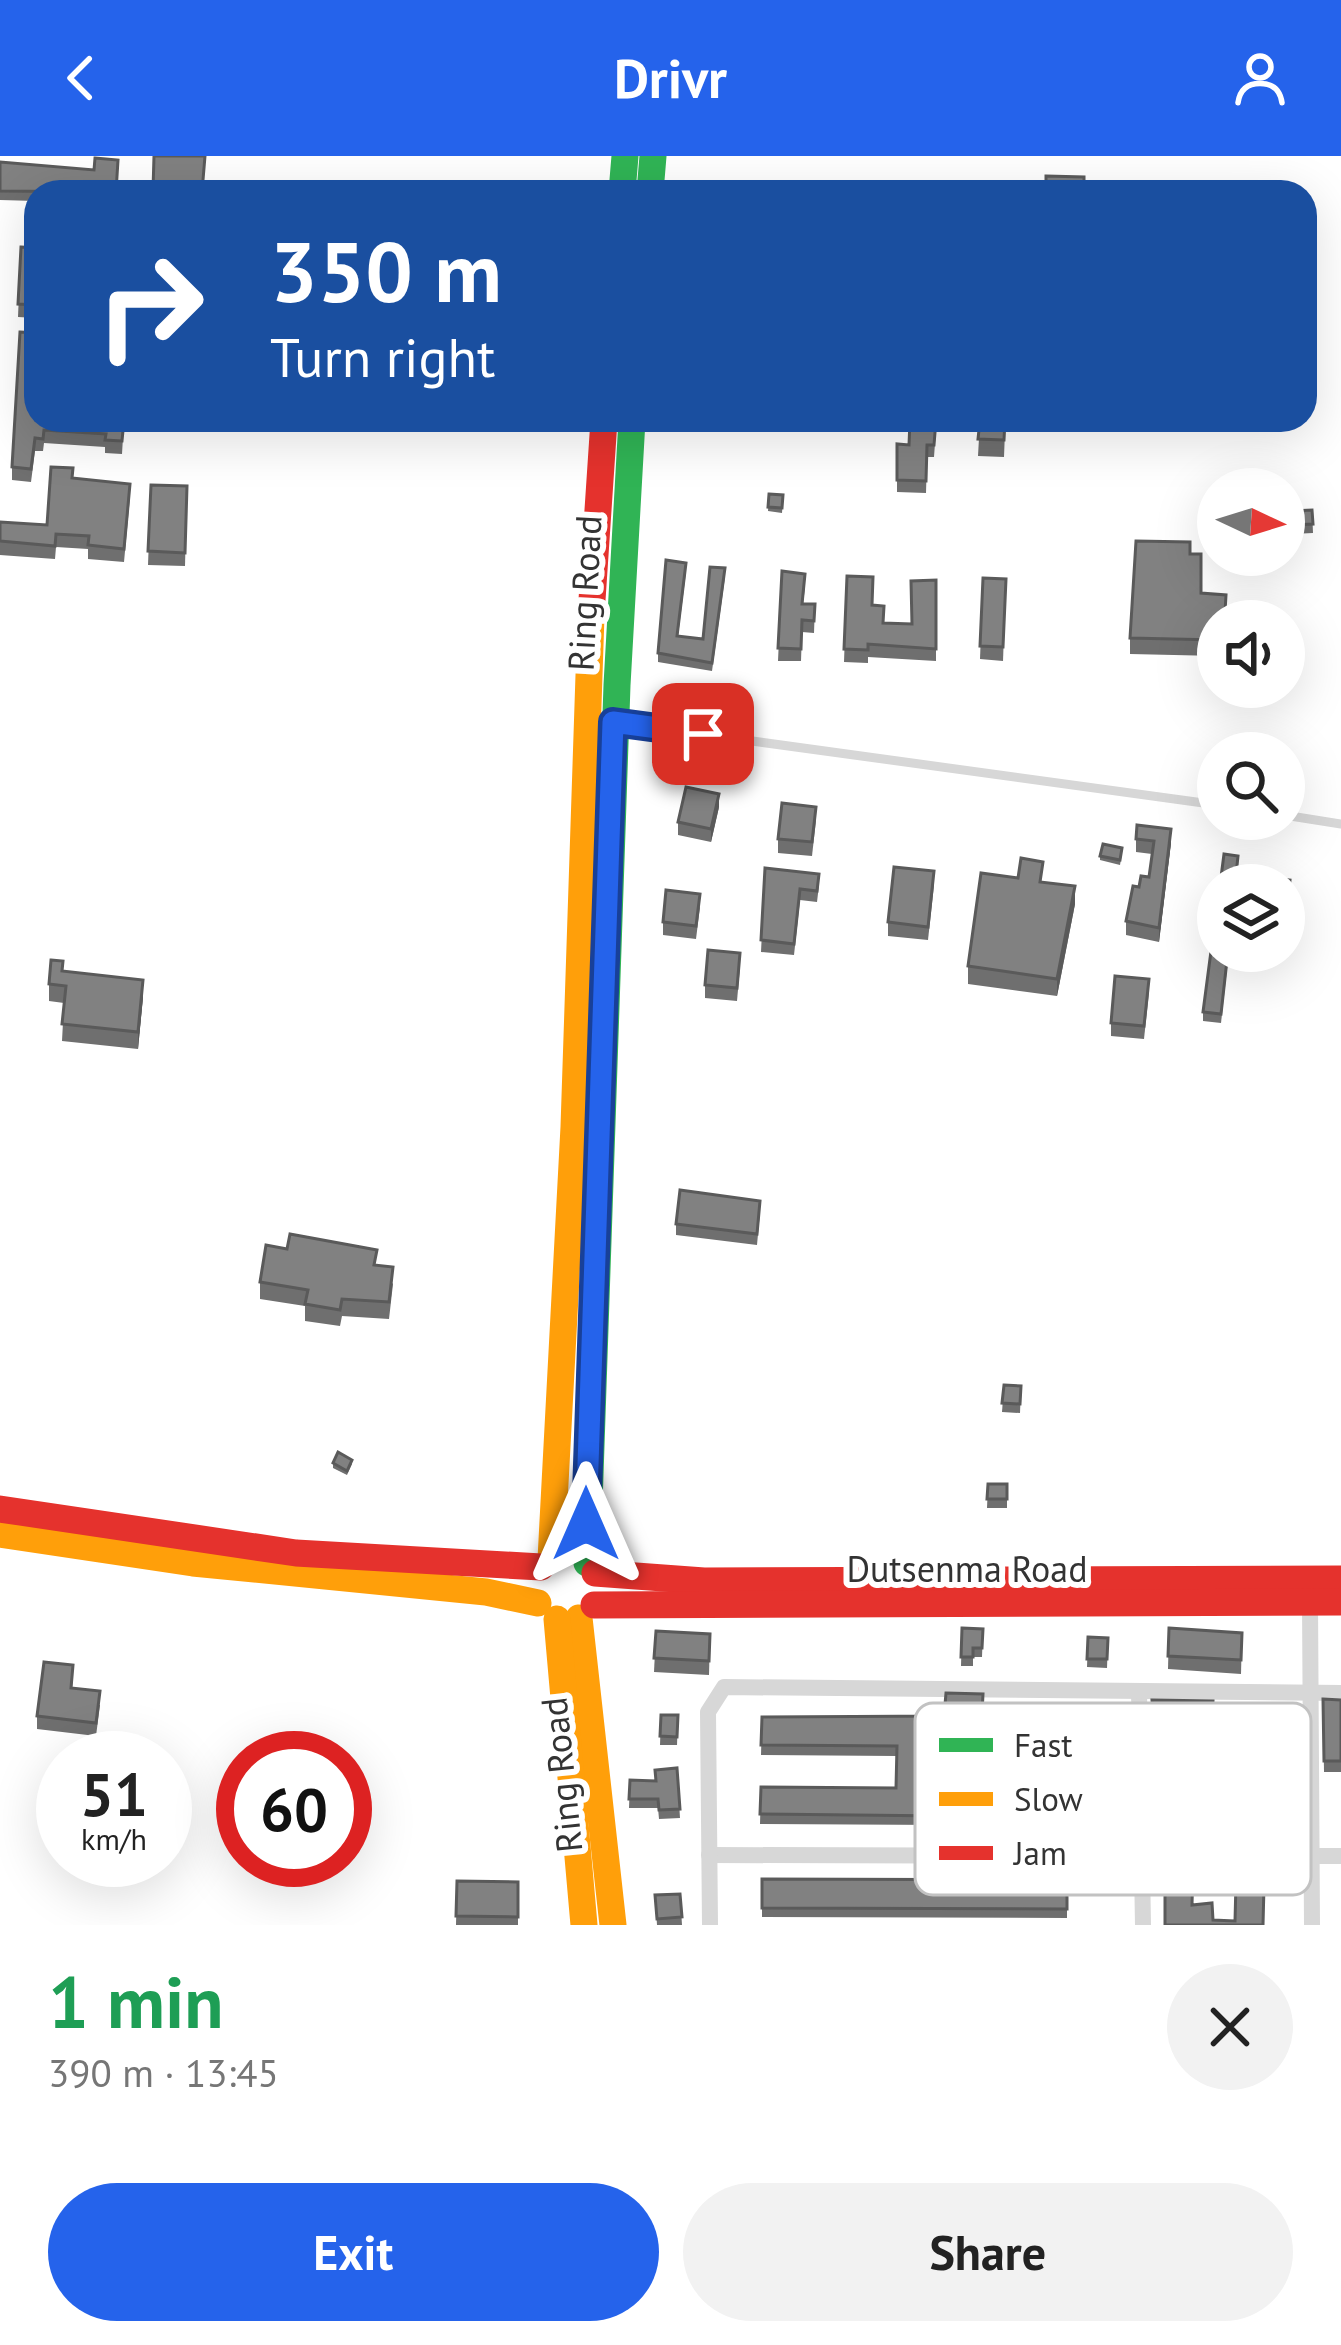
<!DOCTYPE html>
<html lang="en">
<head>
<meta charset="utf-8">
<style>
  body { margin:0; font-family:"PT Sans",sans-serif; background:#f2f2f2; color:#222; height:100vh; display:flex; flex-direction:column; font-size:45px; white-space:nowrap }
  * { box-sizing:border-box; margin:0 }
  p { font-size:39px; color:#767676 }
  .icon { flex:none; width:66px; height:66px; fill:none; stroke:currentColor; stroke-width:2; stroke-linecap:round; stroke-linejoin:round }
  .map { position:relative; height:1769px; overflow:hidden }
  .panel { display:flex; flex-direction:column; background:#fff; flex:1 }
  .panel>* { flex:none }
  .top-card { position:absolute; left:24px; top:24px; width:1293px; height:252px; border-radius:36px; box-shadow:0 12px 48px #0002; background:#1a4fa0; color:#fff; overflow:hidden }
  .needle { width:78px; rotate:94deg }
  .tools { position:absolute; left:1197px; top:312px; display:grid; gap:24px }
  .tools a { display:grid; place-items:center; width:108px; height:108px; border-radius:50%; background:#fff; box-shadow:0 12px 48px #0002; font-size:60px }
  .speed { position:absolute; left:36px; top:1575px; display:flex; gap:24px; font-size:60px; font-weight:700; text-align:center }
  .speed>* { display:grid; place-content:center; width:156px; height:156px; border-radius:50%; background:#fff; box-shadow:0 12px 48px #0002; line-height:1 }
  .speed small { font-size:30px; font-weight:400 }
  .speed .limit { border:18px solid #d22; background:#fff; color:#111 }
  .pin { position:absolute; display:grid; place-items:center; width:102px; height:102px; color:#fff; margin:-51px; border-radius:24px; box-shadow:0 6px 18px #0006 }
  .me { position:absolute; width:132px; margin:-66px; rotate:0deg; stroke-linejoin:round; filter:drop-shadow(0 0 9px #0008) }
  .turn { display:flex; align-items:center; gap:42px; height:252px; padding:0 48px; font-size:54px }
  .turn .icon { width:156px; height:156px; stroke-width:2.5 }
  .turn b { display:block; font-size:84px; line-height:102px }
  .round { display:grid; place-items:center; flex:none; width:126px; height:126px; border-radius:63px; background:#f2f2f2 }
  .overview { display:flex; align-items:center; justify-content:space-between; height:204px; padding:0 48px }
  h1 { font-size:72px; font-weight:600; line-height:90px; color:#1e9e55 }
  .cta { display:flex; gap:24px; margin-top:auto; padding:24px 48px }
  .cta a { flex:1; height:138px; border-radius:72px; background:#2563eb; color:#fff; font-size:48px; font-weight:600; line-height:138px; text-align:center }
  .cta a+a { background:#f2f2f2; color:#222 }
  header { display:flex; justify-content:space-between; align-items:center; height:156px; padding:0 48px; background:#2563eb; color:#fff; font-size:54px; font-weight:600 }
  .map>svg:first-child { display:block }
  .lines { fill:none; stroke-linecap:round; stroke-linejoin:round }
  .lane { stroke:#d7d7d7; stroke-width:9 }
  .street { stroke:#d7d7d7; stroke-width:16 }
  .fast { stroke:#30b455; stroke-width:27 }
  .slow { stroke:#ff9f0a; stroke-width:27 }
  .jam { stroke:#e5322d; stroke-width:27 }
  .wall { fill:#6f6f6f }
  .shaded-wall { fill:#5a5a5a }
  .building { fill:#818181; stroke:#5a5a5a; stroke-width:3 }
  .route-casing { stroke:#184099; stroke-width:30 }
  .route { stroke:#2563eb; stroke-width:21 }
  .labels { text-anchor:middle; dominant-baseline:central; stroke-width:12; stroke-linejoin:round; paint-order:stroke }
  .street-label { font-size:36px; fill:#333; stroke:#fff }
  .key { fill:#fff; stroke:#c2c2c2; stroke-width:3 }
  .key-label { font-size:33px; fill:#333 }
</style>
</head>
<body>
<header><svg class="icon" aria-label="back" viewBox="0 0 24 24"><path d="M15 5l-7 7 7 7"/></svg>Drivr<svg class="icon" aria-label="person" viewBox="0 0 24 24"><circle cx="12" cy="8" r="4"/><path d="M4 21q1-7 8-7t8 7"/></svg></header>
<div class="map">
<svg width="1341" height="1769" viewBox="0 0 1341 1769">
  <rect width="100%" height="100%" fill="#fff"/>
  <g class="lines">
    <!-- lane -->
    <g class="lane">
      <path d="M621 567 1218 649"/>
      <path d="M1284 659 1341 668"/>
    </g>
    <!-- street -->
    <g class="street">
      <path d="M1310 1446 1312 1769"/>
      <path d="M1139 1535 1143 1769"/>
      <path d="M709 1699 1142 1700"/>
      <path d="M1312 1700H1341"/>
      <path d="M710 1769 708 1556 724 1531 1341 1537"/>
    </g>
    <!-- fast -->
    <g class="fast">
      <path d="M622 36 625 0"/>
      <path d="M650 36 653 0"/>
      <path d="M587 1407 617 529 632 264"/>
    </g>
    <!-- slow -->
    <g class="slow">
      <path d="M0 1378 193 1407 486 1436 538 1447"/>
      <path d="M551 1403 574 971 591 459"/>
      <path d="M579 1462 613 1769"/>
      <path d="M557 1463 584 1769"/>
    </g>
    <!-- jam -->
    <g class="jam">
      <path d="M591 459 604 264"/>
      <path d="M0 1353 296 1397 541 1411"/>
      <path d="M595 1417 704 1425 1341 1423"/>
      <path d="M594 1449 1341 1446"/>
    </g>
  </g>
  <!-- wall -->
  <g class="wall">
    <path d="M118 4 36 36V45L0 44V6L94 14Z"/>
    <path d="M1046 20 1084 28 1107 36H1046Z"/>
    <path d="M21 91 36 92V162L18 161Z"/>
    <path d="M36 264H124L122 298 105 297V291L44 287 43 295H35L31 326 12 324V311Z"/>
    <path d="M910 264H949V274L936 273 934 301H927L926 337 897 336V288L909 289Z"/>
    <path d="M980 264H1018L1017 275H1005L1004 301 978 300Z"/>
    <path d="M73 322 130 341 124 406 88 403V393L56 391 55 403 0 399V366L47 369Z"/>
    <path d="M151 329 187 330 185 410 148 409Z"/>
    <path d="M769 338 783 339 782 357 768 355Z"/>
    <path d="M1312 354 1313 377 1292 378 1291 355Z"/>
    <path d="M1190 398 1201 437 1218 465V500L1130 498V482Z"/>
    <path d="M782 415 805 431 803 448H815L814 477 802 476 801 505H778Z"/>
    <path d="M686 416 678 480 703 483 725 421 712 515 658 506V497Z"/>
    <path d="M847 420 872 449 883 467 912 468 936 424V505L868 501V507L844 506Z"/>
    <path d="M983 422 1006 423 1003 505 980 503Z"/>
    <path d="M719 651 711 686 678 679V666Z"/>
    <path d="M816 664 812 700 778 697V683Z"/>
    <path d="M1136 683 1171 687 1159 786 1126 779V765L1149 721 1152 698 1136 696Z"/>
    <path d="M1122 697 1120 709 1100 704V700Z"/>
    <path d="M765 712 819 729 817 746 800 744 794 799 761 796Z"/>
    <path d="M1042 726 1075 748 1057 840 968 828V810Z"/>
    <path d="M934 729 928 784 888 780V766Z"/>
    <path d="M700 751 696 783 663 779V766Z"/>
    <path d="M1229 795 1221 867 1203 865V856Z"/>
    <path d="M740 811 737 845 705 842V829Z"/>
    <path d="M63 816 143 841 138 893 62 885 64 847 49 845V828Z"/>
    <path d="M1149 836 1144 883 1111 880V867Z"/>
    <path d="M760 1056 757 1089 676 1079V1068Z"/>
    <path d="M377 1109 393 1128 389 1163 342 1160 340 1170 305 1165V1150L260 1143V1126Z"/>
    <path d="M1004 1229 1021 1230 1020 1257 1002 1256Z"/>
    <path d="M333 1307 352 1308 347 1319 333 1312Z"/>
    <path d="M988 1328H1007V1352H987Z"/>
    <path d="M962 1472 983 1473 982 1501H973V1510H961Z"/>
    <path d="M1169 1472 1242 1477 1241 1518 1168 1513Z"/>
    <path d="M656 1475 710 1478 709 1519 654 1516Z"/>
    <path d="M1088 1481 1108 1482 1107 1512 1087 1511Z"/>
    <path d="M73 1522 72 1532 100 1549 96 1580 37 1573V1560Z"/>
    <path d="M1323 1543 1341 1544V1616H1324Z"/>
    <path d="M1213 1545 1211 1624 1193 1623 1192 1661 1164 1660 1165 1615H1156L1152 1556Z"/>
    <path d="M982 1558 1069 1560 1068 1597 958 1601V1616L935 1615 934 1629 1067 1631 1066 1669 993 1666 992 1685 944 1682V1669L760 1668 761 1631 896 1632 897 1600 761 1599 762 1561 944 1560Z"/>
    <path d="M661 1559H678L677 1589H660Z"/>
    <path d="M1120 1611V1687H1079L1080 1664 1108 1665V1641L1081 1640V1613Z"/>
    <path d="M677 1612 680 1662 659 1663 658 1652H629L630 1624 656 1625Z"/>
    <path d="M1262 1698 1291 1699 1290 1740 1264 1739V1769H1165L1192 1749 1213 1764 1235 1765 1236 1735H1222V1726Z"/>
    <path d="M762 1723 1067 1724V1762L762 1761Z"/>
    <path d="M457 1725 518 1726V1769H456Z"/>
    <path d="M680 1738 682 1769H657L655 1739Z"/>
  </g>
  <!-- shaded-wall -->
  <g class="shaded-wall">
    <path d="M719 638V651L711 686V673Z"/>
    <path d="M1171 673V687L1159 786V772Z"/>
    <path d="M1075 730V748L1057 840V823Z"/>
    <path d="M143 824V841L138 893V876Z"/>
  </g>
  <!-- building -->
  <g class="building">
    <path d="M154 0H205L202 36 153 34Z"/>
    <path d="M95 2 118 4 116 36 0 35V6L94 14Z"/>
    <path d="M1046 20 1084 21V28L1107 29 1106 36H1068V33L1046 32Z"/>
    <path d="M971 26 1014 27V36H970Z"/>
    <path d="M21 91 36 92V149L18 148Z"/>
    <path d="M20 176 36 177V264H124L122 285 105 284 106 278 44 274 43 283 35 282 31 313 12 311Z"/>
    <path d="M910 264H936L934 289H927L926 325 897 324V288L909 289Z"/>
    <path d="M980 264H1005L1004 284 978 283Z"/>
    <path d="M51 311 73 312 72 322 130 328 124 393 88 389 89 380 56 378 55 390 0 385V366L47 369Z"/>
    <path d="M151 329 187 330 185 397 148 395Z"/>
    <path d="M769 338 783 339 782 352 768 351Z"/>
    <path d="M1312 354 1313 368 1292 369 1291 355Z"/>
    <path d="M1136 385 1190 386V398H1201V437L1226 439 1225 456 1279 457V465H1218V484L1130 482Z"/>
    <path d="M666 404 686 407 677 480 703 483 710 411 725 412 712 507 658 497Z"/>
    <path d="M782 415 805 418 802 448H815L814 465 802 464 801 493 778 492Z"/>
    <path d="M847 420 873 421 872 449 884 450 883 467 912 468 911 425 936 424V493L868 488V494L844 493Z"/>
    <path d="M983 422 1006 423 1003 491 980 490Z"/>
    <path d="M686 631 719 638 711 673 678 666Z"/>
    <path d="M782 647 816 651 812 686 778 683Z"/>
    <path d="M1137 669 1171 673 1159 772 1126 765 1133 730 1139 731 1141 720 1149 721 1154 685 1136 683Z"/>
    <path d="M1103 688 1122 692 1120 704 1100 700Z"/>
    <path d="M1224 698 1238 700 1235 729H1220Z"/>
    <path d="M1021 702 1043 706 1040 726 1075 730 1057 823 968 810 981 717 1018 722Z"/>
    <path d="M894 711 934 715 928 771 888 766Z"/>
    <path d="M765 712 819 718 817 735 800 733 794 788 761 784Z"/>
    <path d="M1272 722 1290 724 1288 747H1284V729H1271Z"/>
    <path d="M666 734 700 738 696 770 663 766Z"/>
    <path d="M1218 742V795H1228L1221 858 1203 856Z"/>
    <path d="M708 794 740 797 737 832 705 829Z"/>
    <path d="M51 804 63 805 62 815 143 824 138 876 62 868 66 830 49 828Z"/>
    <path d="M1115 820 1149 823 1144 870 1111 867Z"/>
    <path d="M680 1034 760 1045 757 1078 676 1068Z"/>
    <path d="M290 1078 377 1094 374 1109 393 1111 389 1146 342 1143 340 1154 305 1148 308 1134 260 1126 266 1089 287 1093Z"/>
    <path d="M1004 1229 1021 1230 1020 1248 1002 1247Z"/>
    <path d="M338 1296 352 1304 347 1315 333 1307Z"/>
    <path d="M988 1328H1007V1343H987Z"/>
    <path d="M962 1472 983 1473 982 1492H973V1501H961Z"/>
    <path d="M1169 1472 1242 1477 1241 1504 1168 1500Z"/>
    <path d="M656 1475 710 1478 709 1505 654 1502Z"/>
    <path d="M1088 1481 1108 1482 1107 1503H1087Z"/>
    <path d="M44 1506 73 1509 71 1532 100 1535 96 1567 37 1560Z"/>
    <path d="M946 1537 983 1538 982 1558 1069 1560 1068 1588 958 1591V1606H935L934 1629 1067 1631 1066 1659 993 1656 992 1675 944 1673 945 1660 760 1658 761 1631 896 1632 897 1590 761 1589 762 1561 944 1560Z"/>
    <path d="M1323 1543 1341 1544V1605H1324Z"/>
    <path d="M1152 1544 1213 1545 1211 1611H1193L1192 1649 1164 1648 1166 1603H1156Z"/>
    <path d="M661 1559H678L677 1581 660 1580Z"/>
    <path d="M1236 1571 1263 1572 1262 1698 1291 1699 1290 1731 1264 1730 1263 1769H1165V1709L1193 1710 1192 1749 1212 1747 1213 1764 1235 1765 1236 1726H1222V1697H1235Z"/>
    <path d="M95 1595 120 1596 119 1602H94Z"/>
    <path d="M677 1612 680 1653 659 1654 658 1643H629L630 1624 656 1625 655 1614Z"/>
    <path d="M762 1723 1067 1724V1753L762 1752Z"/>
    <path d="M457 1725 518 1726V1761L456 1760Z"/>
    <path d="M680 1738 682 1761 657 1763 655 1739Z"/>
  </g>
  <g class="lines">
    <!-- route casing -->
    <g class="route-casing">
      <path id="route" d="M586 1368 613 566 703 578"/>
    </g>
    <!-- route -->
    <use href="#route" class="route"/>
  </g>
  <g class="labels">
    <!-- street labels -->
    <g class="street-label">
      <text transform="translate(584 437) rotate(-87)">Ring Road</text>
      <text x="967" y="1412">Dutsenma Road</text>
      <text transform="translate(561 1619) rotate(-96)">Ring Road</text>
    </g>
  </g>
  <!-- legend -->
  <rect x="915" y="1547" width="396" height="192" rx="18" class="key"/>
  <rect x="939" y="1582" width="54" height="14" fill="#30b455"/>
  <rect x="939" y="1636" width="54" height="14" fill="#ff9f0a"/>
  <rect x="939" y="1690" width="54" height="14" fill="#e5322d"/>
  <g class="key-label">
    <text x="1014" y="1601">Fast</text>
    <text x="1014" y="1655">Slow</text>
    <text x="1014" y="1709">Jam</text>
  </g>
</svg>
<div class="tools">
<a><svg class="needle" viewBox="-14 -14 28 28"><path d="M0-13l5 13h-10z" fill="#e53935"/><path d="M0 13l5-13h-10z" fill="#767676"/></svg></a>
<a><svg class="icon" aria-label="sound" viewBox="0 0 24 24"><path d="M4 9h4l5-4v14l-5-4H4zM17 9q2 3 0 6"/></svg></a>
<a><svg class="icon" aria-label="search" viewBox="0 0 24 24"><circle cx="10" cy="10" r="6"/><path d="M15 15l6 6"/></svg></a>
<a><svg class="icon" aria-label="layers" viewBox="0 0 24 24"><path d="M12 4l9 5-9 5-9-5zM3 14l9 5 9-5"/></svg></a>
</div>
<div class="speed"><div>51<small>km/h</small></div><div class="limit">60</div></div>
<div class="pin" style="left:703px;top:578px;background:#d93025"><svg class="icon" aria-label="arrive" viewBox="0 0 24 24"><path d="M6 21V4h12l-3 4 3 4H6"/></svg></div>
<svg class="me" style="left:586px;top:1368px" viewBox="-20 -20 40 40"><path d="M0-17L14 15 0 8-14 15z" fill="#2563eb" stroke="#fff" stroke-width="4"/></svg>
<div class="top-card">
<div class="turn"><svg class="icon" aria-label="right" viewBox="0 0 24 24"><path d="M7 20v-9h11M14 6l5 5-5 5"/></svg><div><b>350 m</b>Turn right</div></div>
</div>
</div>
<section class="panel">
<div class="overview"><div><h1>1 min</h1><p>390 m · 13:45</p></div><a class="round"><svg class="icon" aria-label="close" viewBox="0 0 24 24"><path d="M6 6l12 12M18 6L6 18"/></svg></a></div>
<div class="cta"><a>Exit</a><a>Share</a></div>
</section>
</body>
</html>
